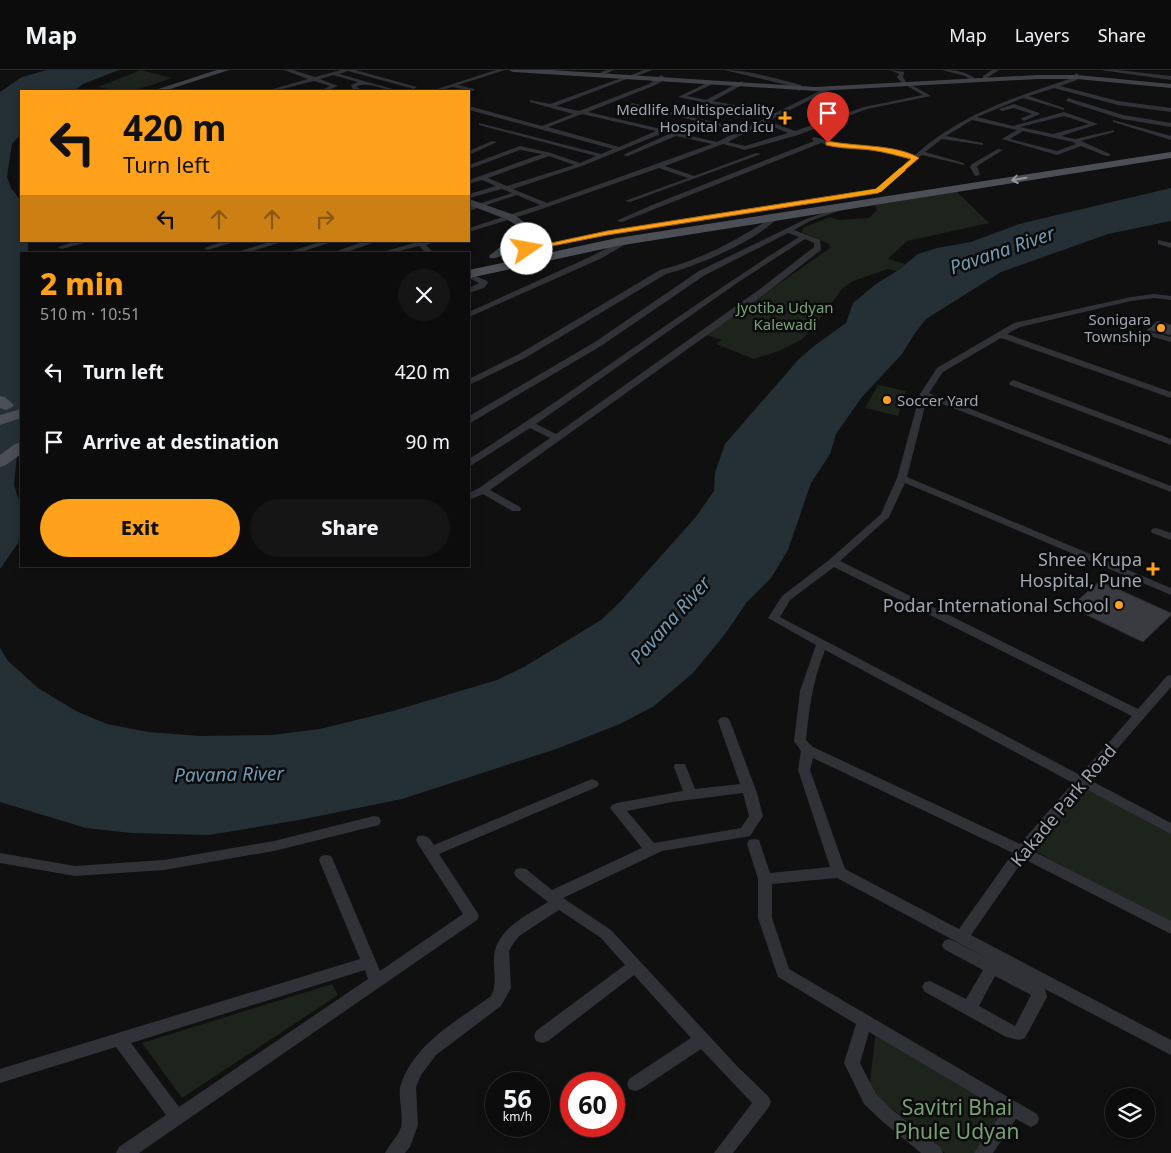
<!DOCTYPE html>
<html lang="en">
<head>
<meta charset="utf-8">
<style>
  body { margin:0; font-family:"Noto Sans",sans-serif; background:#151516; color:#f1f3f6; height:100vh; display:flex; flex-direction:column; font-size:19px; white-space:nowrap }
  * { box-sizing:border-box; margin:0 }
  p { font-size:16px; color:#9a9b9d }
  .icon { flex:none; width:28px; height:28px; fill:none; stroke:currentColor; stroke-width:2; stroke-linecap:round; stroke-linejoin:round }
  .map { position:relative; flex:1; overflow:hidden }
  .drawer { position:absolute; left:20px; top:182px; width:450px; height:315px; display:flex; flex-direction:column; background:#0c0c0d; border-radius:0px; box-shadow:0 2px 12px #0003,0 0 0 1px #2c2c2e }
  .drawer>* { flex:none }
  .top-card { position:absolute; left:20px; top:20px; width:450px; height:152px; border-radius:0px; box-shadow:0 2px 12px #0003,0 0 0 1px #2c2c2e; background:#ffa11a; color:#111; overflow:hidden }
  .tools { position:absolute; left:1105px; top:1018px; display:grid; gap:10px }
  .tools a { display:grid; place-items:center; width:50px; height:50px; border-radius:50%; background:#0c0c0d; box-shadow:0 2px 12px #0003,0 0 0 1px #2c2c2e; font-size:25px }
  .speed { position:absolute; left:485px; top:1002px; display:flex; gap:10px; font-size:25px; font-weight:700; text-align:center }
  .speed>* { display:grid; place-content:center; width:65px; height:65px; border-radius:50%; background:#0c0c0d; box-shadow:0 2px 12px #0003,0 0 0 1px #2c2c2e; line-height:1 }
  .speed small { font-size:12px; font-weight:400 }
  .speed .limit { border:8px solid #d22; background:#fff; color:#111 }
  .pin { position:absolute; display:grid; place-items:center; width:42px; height:42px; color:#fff; margin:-51px -21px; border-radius:50% 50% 50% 0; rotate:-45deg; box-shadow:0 0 5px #0007 }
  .pin .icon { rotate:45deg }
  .me { position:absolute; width:55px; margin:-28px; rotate:78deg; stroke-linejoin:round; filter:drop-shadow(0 0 4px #0008) }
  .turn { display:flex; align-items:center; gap:18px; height:105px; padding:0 20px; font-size:22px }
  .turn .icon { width:65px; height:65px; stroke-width:2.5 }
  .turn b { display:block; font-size:35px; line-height:42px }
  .lanes { display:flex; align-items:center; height:48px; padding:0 20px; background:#0003; justify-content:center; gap:25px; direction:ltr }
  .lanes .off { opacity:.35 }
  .round { display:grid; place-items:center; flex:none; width:52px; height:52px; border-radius:26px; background:#151516 }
  .head { display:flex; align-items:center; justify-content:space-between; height:85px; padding:0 20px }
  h1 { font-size:30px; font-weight:800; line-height:38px; color:#ffa11a }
  .action { display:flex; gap:10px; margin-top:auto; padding:10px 20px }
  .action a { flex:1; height:58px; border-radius:30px; background:#ffa11a; color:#111; font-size:20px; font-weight:800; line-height:58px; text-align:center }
  .action a+a { background:#151516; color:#f1f3f6 }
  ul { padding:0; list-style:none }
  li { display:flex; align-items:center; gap:15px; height:70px; padding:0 20px }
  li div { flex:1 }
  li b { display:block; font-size:19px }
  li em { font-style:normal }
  header { display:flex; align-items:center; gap:30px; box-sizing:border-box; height:70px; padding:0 25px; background:#0c0c0d; border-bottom:1px solid #2c2c2e }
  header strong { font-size:24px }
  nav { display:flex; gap:28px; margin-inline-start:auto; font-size:18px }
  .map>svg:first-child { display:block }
  .green { fill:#1c241c }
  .water { fill:#253036 }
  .building { fill:#3a3b40; stroke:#2a2a2e }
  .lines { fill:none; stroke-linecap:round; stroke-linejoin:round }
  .street { fill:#313237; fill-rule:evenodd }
  .secondary { fill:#3e4147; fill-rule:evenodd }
  .primary { fill:#4c4f56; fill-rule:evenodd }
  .oneway { stroke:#8f95a1 }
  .route { fill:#ffa11a; stroke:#a66911 }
  .slow { fill:#f59e0b }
  .poi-dot { fill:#ffa11a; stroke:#0b0b0c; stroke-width:2 }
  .labels { text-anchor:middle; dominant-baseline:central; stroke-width:5; stroke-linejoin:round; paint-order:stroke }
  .far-poi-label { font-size:15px; fill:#a0a7b4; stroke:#0b0b0c; text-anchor:end }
  .far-park-label { font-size:15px; fill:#75a174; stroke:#0b0b0c }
  .poi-label { font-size:18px; fill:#a0a7b4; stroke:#0b0b0c; text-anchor:end }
  .street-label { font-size:18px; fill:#a0a7b4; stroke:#0b0b0c }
  .water-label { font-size:19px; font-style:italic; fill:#729ab3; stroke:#0b0b0c }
  .near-park-label { font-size:21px; fill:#75a174; stroke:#0b0b0c }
</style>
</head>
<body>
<header>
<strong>Map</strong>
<nav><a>Map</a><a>Layers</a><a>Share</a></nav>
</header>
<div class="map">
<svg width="1171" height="1083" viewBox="0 0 1171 1083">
  <rect width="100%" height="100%" fill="#101011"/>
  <!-- green -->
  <g class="green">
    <path d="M141 0 172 8C140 19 132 24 98 17Z"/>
    <path d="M956 121 989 153 907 171 888 189 905 194 897 201 888 199 853 211 842 219 812 259 801 270 779 281 754 289 716 274 722 270 706 265 830 178 829 174 802 162 803 158 830 147 839 150 869 148 877 140 875 135Z"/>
    <path d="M878 315 906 321 898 346 865 338Z"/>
    <path d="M1083 711 1171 759V855L1026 776Z"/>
    <path d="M332 914 338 925 182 1028 142 973Z"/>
    <path d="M876 961 1017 1047 992 1083H945L869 1019Z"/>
  </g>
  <!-- water -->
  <g class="water">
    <path d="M47 0H119L83 14 73 21H21V64L12 74 7 107 11 118 21 131V171H28V184H21V371L17 385 14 415 21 437V457L18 473 0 499V22L22 7Z"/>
    <path d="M1171 118V151L1108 164 1001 202 926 249 915 263 902 284 862 327 836 364 830 384 811 413 788 480 771 508 747 532 725 564 693 603 654 636 620 654 556 679 402 729 299 750 209 765 132 763 86 758 0 732V578L8 591 38 618 76 641 107 654 148 662 200 666 272 665 320 659 393 641 497 610 524 597 601 550 620 532 695 448 714 421 715 403 725 374 798 290 814 276 846 253 853 233 876 214 897 201 918 184 937 178 971 172 1019 154Z"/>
  </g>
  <!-- building -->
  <g class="building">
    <path d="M1158 251 1171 255V265L1147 260Z"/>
    <path d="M1100 511 1171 543V545L1143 572 1070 537Z"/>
  </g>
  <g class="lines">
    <!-- street -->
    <g class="street">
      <path d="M284 0H293L315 7 341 0H355L417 17 414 19 348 1 339 4 400 21C386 22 371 11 357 16L360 20 348 21 353 19 351 15 358 12 333 5 320 9 338 16 326 21H319L330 16 314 11 274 21H266L308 9Z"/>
      <path d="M496 0H505L458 15 474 19V21L452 17 439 21H431Z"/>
      <path d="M606 0H614L603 5 600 3Z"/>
      <path d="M644 0H652L634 7 631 5Z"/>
      <path d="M724 0C749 0 777 9 801 15L802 19 799 21 796 17Z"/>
      <path d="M890 0 904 2 903 7 906 12 931 26 867 39 798 65 745 80 723 74 665 96 694 106 756 83 761 84 630 132 625 131 688 108 659 98 533 142 469 162V158L540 135 517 125 469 141V137L512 123 502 119 469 128V124L496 116 482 110 469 114V110L542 84 520 80 469 99V95L520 76 551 83 580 93 596 86 479 55V53L601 84 613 79 469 40V36L542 56 573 44 530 32V30L550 34 627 6 632 7 556 36 579 41 649 14 661 5 664 7 661 12 653 16 588 42 717 72 739 61 629 35 632 33 744 59 770 46 678 27 709 12H713V14L687 26 706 30 742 11 744 14 713 31 775 43 830 16H834V18L768 51 795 61 864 37 923 25 902 13 897 7 899 4ZM582 44 656 61 619 77 548 57ZM764 53 788 63 745 76 728 72ZM663 63 669 64 623 85 628 86 676 66 712 74 547 133 513 119 582 96ZM549 86 574 95 507 116 488 108Z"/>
      <path d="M942 0C955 0 967 1 977 10L972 11 965 6Z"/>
      <path d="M992 0H999L987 8H983V6Z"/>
      <path d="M1101 0H1118L1171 6V10Z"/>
      <path d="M1076 3 1079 5 1077 10 1060 16 1118 31 1171 38V42L1118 35 1054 18 1029 26 1064 38V40L1023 28 977 47 1013 56 1064 42 1098 54 1061 66 1075 69 1114 60V62L1081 71 1110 84V86H1106L1081 76 1057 85 1002 69 1017 60 972 50 946 66 983 73V75L942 69 925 82 964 93V95L922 85 880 122 875 121 910 89 881 81 845 79 821 73 622 152 616 151 652 135 814 71 811 69 814 67 845 75 881 77 914 86C962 43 1014 28 1072 8ZM1064 46 1089 54 1053 64 1020 57ZM1023 61 1073 72 1076 74 1057 81 1010 69Z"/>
      <path d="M1068 28 1123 45 1171 53V57L1122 49 1066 31Z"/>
      <path d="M1014 34 1039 43 1040 44 1024 51 1021 49 1022 48 1032 44 1014 38 1002 41 999 39Z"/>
      <path d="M1113 50 1171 66V70L1113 52Z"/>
      <path d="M492 71 497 72 469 85V81Z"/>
      <path d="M998 79 1003 80 977 96 980 105 975 106 970 97 972 94Z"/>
      <path d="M845 136 850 137 810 151 794 160 820 170 821 180 766 223 490 420 520 437 521 439 520 441H512L483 424 469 430V423L479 418 550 368 530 358 472 395 469 396V389C580 318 686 238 799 167L788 163 705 205 601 276 472 352 469 353V346L595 272 699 201 806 149ZM805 169 814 173V177L760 219 556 364 536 354 740 211Z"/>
      <path d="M774 146 779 147C754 172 700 195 666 204L525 288 469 315V309L519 284 660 200C701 190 739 169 774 146Z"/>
      <path d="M626 168 633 170 600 189 469 247V242L594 185Z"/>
      <path d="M1158 170 1171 173V178L1158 174Z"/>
      <path d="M77 171H91L62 179 58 177Z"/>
      <path d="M225 171H237L208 180 204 178Z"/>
      <path d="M273 171H285L243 184H230Z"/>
      <path d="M323 171H335L295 184H282Z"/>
      <path d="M366 171H378L341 184H328Z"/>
      <path d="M421 171H438L426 175 435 184H427L419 176 388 184H375Z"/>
      <path d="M469 203 487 211 488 213 484 218 469 223V218L479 213 469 208Z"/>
      <path d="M1154 224 1171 226V230L1154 228 1131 231 1020 257 1007 264 1171 322V328L1001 268 943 302 929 323 1171 416V422L927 328 907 407 1171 518V525L905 413 889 447 840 491 1138 639 1167 606 1171 605V617L1090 710 1171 753V764L1084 718 1031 780 1171 851V864L1024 789 971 865 1171 970V985L1045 919 1047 927 1025 968 1019 970 1006 967 925 922 922 917 925 912 930 911 966 929 983 900 944 879 942 875 944 871 949 869 954 871 989 889 837 808 772 814V848L789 899 1037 1044 1039 1049 1037 1054 1031 1057 1016 1049 993 1083H974L1003 1041 869 962 860 993 876 1024 895 1042 940 1077 943 1083H921L883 1052 864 1034 844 993 856 954 778 907 758 848V809L747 774 749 770 754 769 759 770 770 803 830 797 798 700 801 681 794 671 800 621 816 575 768 548 782 526 829 490 881 444 897 408 920 324 937 298 1014 253 1131 227ZM834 497 1132 646 1080 705 780 547 790 530ZM825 580 1073 713 1020 774 813 677 806 670C809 639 813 609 825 580ZM813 688 1013 783 959 859 845 799 810 700ZM995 906 1031 925 1015 956 979 936Z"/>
      <path d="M1150 262 1171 267V272L1150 266Z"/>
      <path d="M1013 310 1171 369V375L1010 315 1009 313Z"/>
      <path d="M1156 458 1171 463V470L1152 463 1151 461 1152 459Z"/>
      <path d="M724 647 728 648 730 651 757 723 763 746 750 766 662 781 563 828 611 860 737 996 769 1027 771 1032 769 1037 733 1083H714L752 1033 701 979 641 1019 635 1021 629 1019 627 1014 629 1009 691 968 634 905 548 971 542 973 536 971 534 966 536 961 625 895 601 868 559 840 519 866 513 874 509 881 511 918 501 936 436 985 421 1005 416 1017 418 1055 410 1077 405 1083H385C390 1073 398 1067 401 1057 404 1043 397 1027 401 1014 415 973 457 951 491 926 499 910 491 897 495 881 500 857 529 844 548 832L516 807 514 803 516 799 521 798 526 799 552 820 642 778 610 738 612 735 617 733 683 721 674 697 675 694H685L695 719 740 714 718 651 720 648ZM743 723 749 746 741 758 654 773 627 741 672 732Z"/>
      <path d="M592 709 597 711 599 714 597 717 439 784 477 842 479 846 477 850 139 1083H116L119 1077 166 1045 116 977 0 1013V999L360 889 319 790 321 786 326 785 331 786 333 790 380 901 463 844 418 774 416 770 418 766C427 764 429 768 434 775ZM365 900 368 909 179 1037 131 973Z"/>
      <path d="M374 746 379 747 381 751 379 755 274 781 164 800 75 806 0 793V783L75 796 164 790 274 771Z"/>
    </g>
    <!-- secondary -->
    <g class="secondary">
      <path d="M217 0H229L164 21H152Z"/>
      <path d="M509 0H551L816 17 1037 5H1077L1171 14V18L1077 9H1037L816 21 513 2Z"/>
      <path d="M469 129 514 145 529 155C524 167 505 191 490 188L489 186 512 167 518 156 506 149 469 135Z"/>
    </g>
    <!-- primary -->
    <g class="primary">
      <path d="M1171 82V88L617 176 469 208V200L617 168Z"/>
      <path d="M0 326 5 327 14 335 11 338 6 340 0 338Z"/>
      <path d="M21 339V348L0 355V345Z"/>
      <path d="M21 372V384L6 395 0 397V385L15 374Z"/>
    </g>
  </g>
  <!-- one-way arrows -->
  <defs><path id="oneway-shaft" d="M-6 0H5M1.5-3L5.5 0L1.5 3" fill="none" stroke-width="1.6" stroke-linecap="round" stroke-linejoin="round" transform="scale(1.25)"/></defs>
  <use class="oneway" href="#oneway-shaft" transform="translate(1019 109) rotate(171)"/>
  <!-- route -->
  <path class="route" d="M828 71C855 77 896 74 919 88L878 123 607 165 527 181 523 179 607 161 876 119 911 89C895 85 878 80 861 79 849 78 838 78 826 75V72Z"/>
  <!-- slow -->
  <path class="slow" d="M900 98 906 100 881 122 812 133 808 131 876 119Z"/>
  <!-- markers -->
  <g class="poi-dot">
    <path d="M782.5 40.5h5v5h5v5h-5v5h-5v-5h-5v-5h5z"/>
    <circle cx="1161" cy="258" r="5"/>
    <circle cx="887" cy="330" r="5"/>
    <path d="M1150.5 491.5h5v5h5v5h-5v5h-5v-5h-5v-5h5z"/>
    <circle cx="1119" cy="535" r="5"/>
  </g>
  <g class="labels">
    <!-- far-poi labels -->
    <g class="far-poi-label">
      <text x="774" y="39">Medlife Multispeciality<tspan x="774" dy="17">Hospital and Icu</tspan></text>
      <text x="1151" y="249">Sonigara<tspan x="1151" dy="17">Township</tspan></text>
      <text x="897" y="330" text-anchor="start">Soccer Yard</text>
    </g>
    <!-- far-park labels -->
    <g class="far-park-label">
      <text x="785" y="237">Jyotiba Udyan<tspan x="785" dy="17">Kalewadi</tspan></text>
    </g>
    <!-- poi labels -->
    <g class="poi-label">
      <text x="1142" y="489">Shree Krupa<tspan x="1142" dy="21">Hospital, Pune</tspan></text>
      <text x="1109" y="535">Podar International School</text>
    </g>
    <!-- street labels -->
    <g class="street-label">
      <text transform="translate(1063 735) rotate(-50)">Kakade Park Road</text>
    </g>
    <!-- water labels -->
    <g class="water-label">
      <text transform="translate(1002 180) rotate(-19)">Pavana River</text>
      <text transform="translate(670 550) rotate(-48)">Pavana River</text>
      <text transform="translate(229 704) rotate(-1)">Pavana River</text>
    </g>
    <!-- near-park labels -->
    <g class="near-park-label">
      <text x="957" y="1037">Savitri Bhai<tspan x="957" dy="24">Phule Udyan</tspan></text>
    </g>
  </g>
</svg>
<div class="tools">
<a><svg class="icon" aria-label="layers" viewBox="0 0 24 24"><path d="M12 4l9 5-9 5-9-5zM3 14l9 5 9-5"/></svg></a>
</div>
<div class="speed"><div>56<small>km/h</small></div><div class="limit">60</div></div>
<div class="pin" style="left:828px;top:73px;background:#d93025"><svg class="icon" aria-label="arrive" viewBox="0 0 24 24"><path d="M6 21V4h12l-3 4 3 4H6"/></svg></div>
<svg class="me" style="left:527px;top:179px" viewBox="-20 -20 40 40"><circle r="19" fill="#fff"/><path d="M0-13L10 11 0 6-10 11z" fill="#ffa11a"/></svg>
<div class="top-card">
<div class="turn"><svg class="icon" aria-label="left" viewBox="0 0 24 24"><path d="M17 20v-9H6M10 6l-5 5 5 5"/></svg><div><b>420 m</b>Turn left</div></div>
<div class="lanes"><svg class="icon" aria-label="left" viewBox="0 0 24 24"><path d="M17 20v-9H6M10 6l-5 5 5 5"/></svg><svg class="icon off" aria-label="ahead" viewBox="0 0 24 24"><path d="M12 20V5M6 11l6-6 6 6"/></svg><svg class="icon off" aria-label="ahead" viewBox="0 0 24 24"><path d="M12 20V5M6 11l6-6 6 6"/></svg><svg class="icon off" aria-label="right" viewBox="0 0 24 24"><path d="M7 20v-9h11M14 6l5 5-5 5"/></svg></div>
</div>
<section class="drawer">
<div class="head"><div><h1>2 min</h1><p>510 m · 10:51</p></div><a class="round"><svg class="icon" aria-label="close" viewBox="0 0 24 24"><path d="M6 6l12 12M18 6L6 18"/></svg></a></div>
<ul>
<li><svg class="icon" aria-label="left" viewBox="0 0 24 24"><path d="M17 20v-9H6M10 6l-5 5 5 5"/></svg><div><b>Turn left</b></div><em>420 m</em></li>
<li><svg class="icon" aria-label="arrive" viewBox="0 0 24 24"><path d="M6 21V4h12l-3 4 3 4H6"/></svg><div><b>Arrive at destination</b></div><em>90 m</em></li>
</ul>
<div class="action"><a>Exit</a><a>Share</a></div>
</section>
</div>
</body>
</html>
